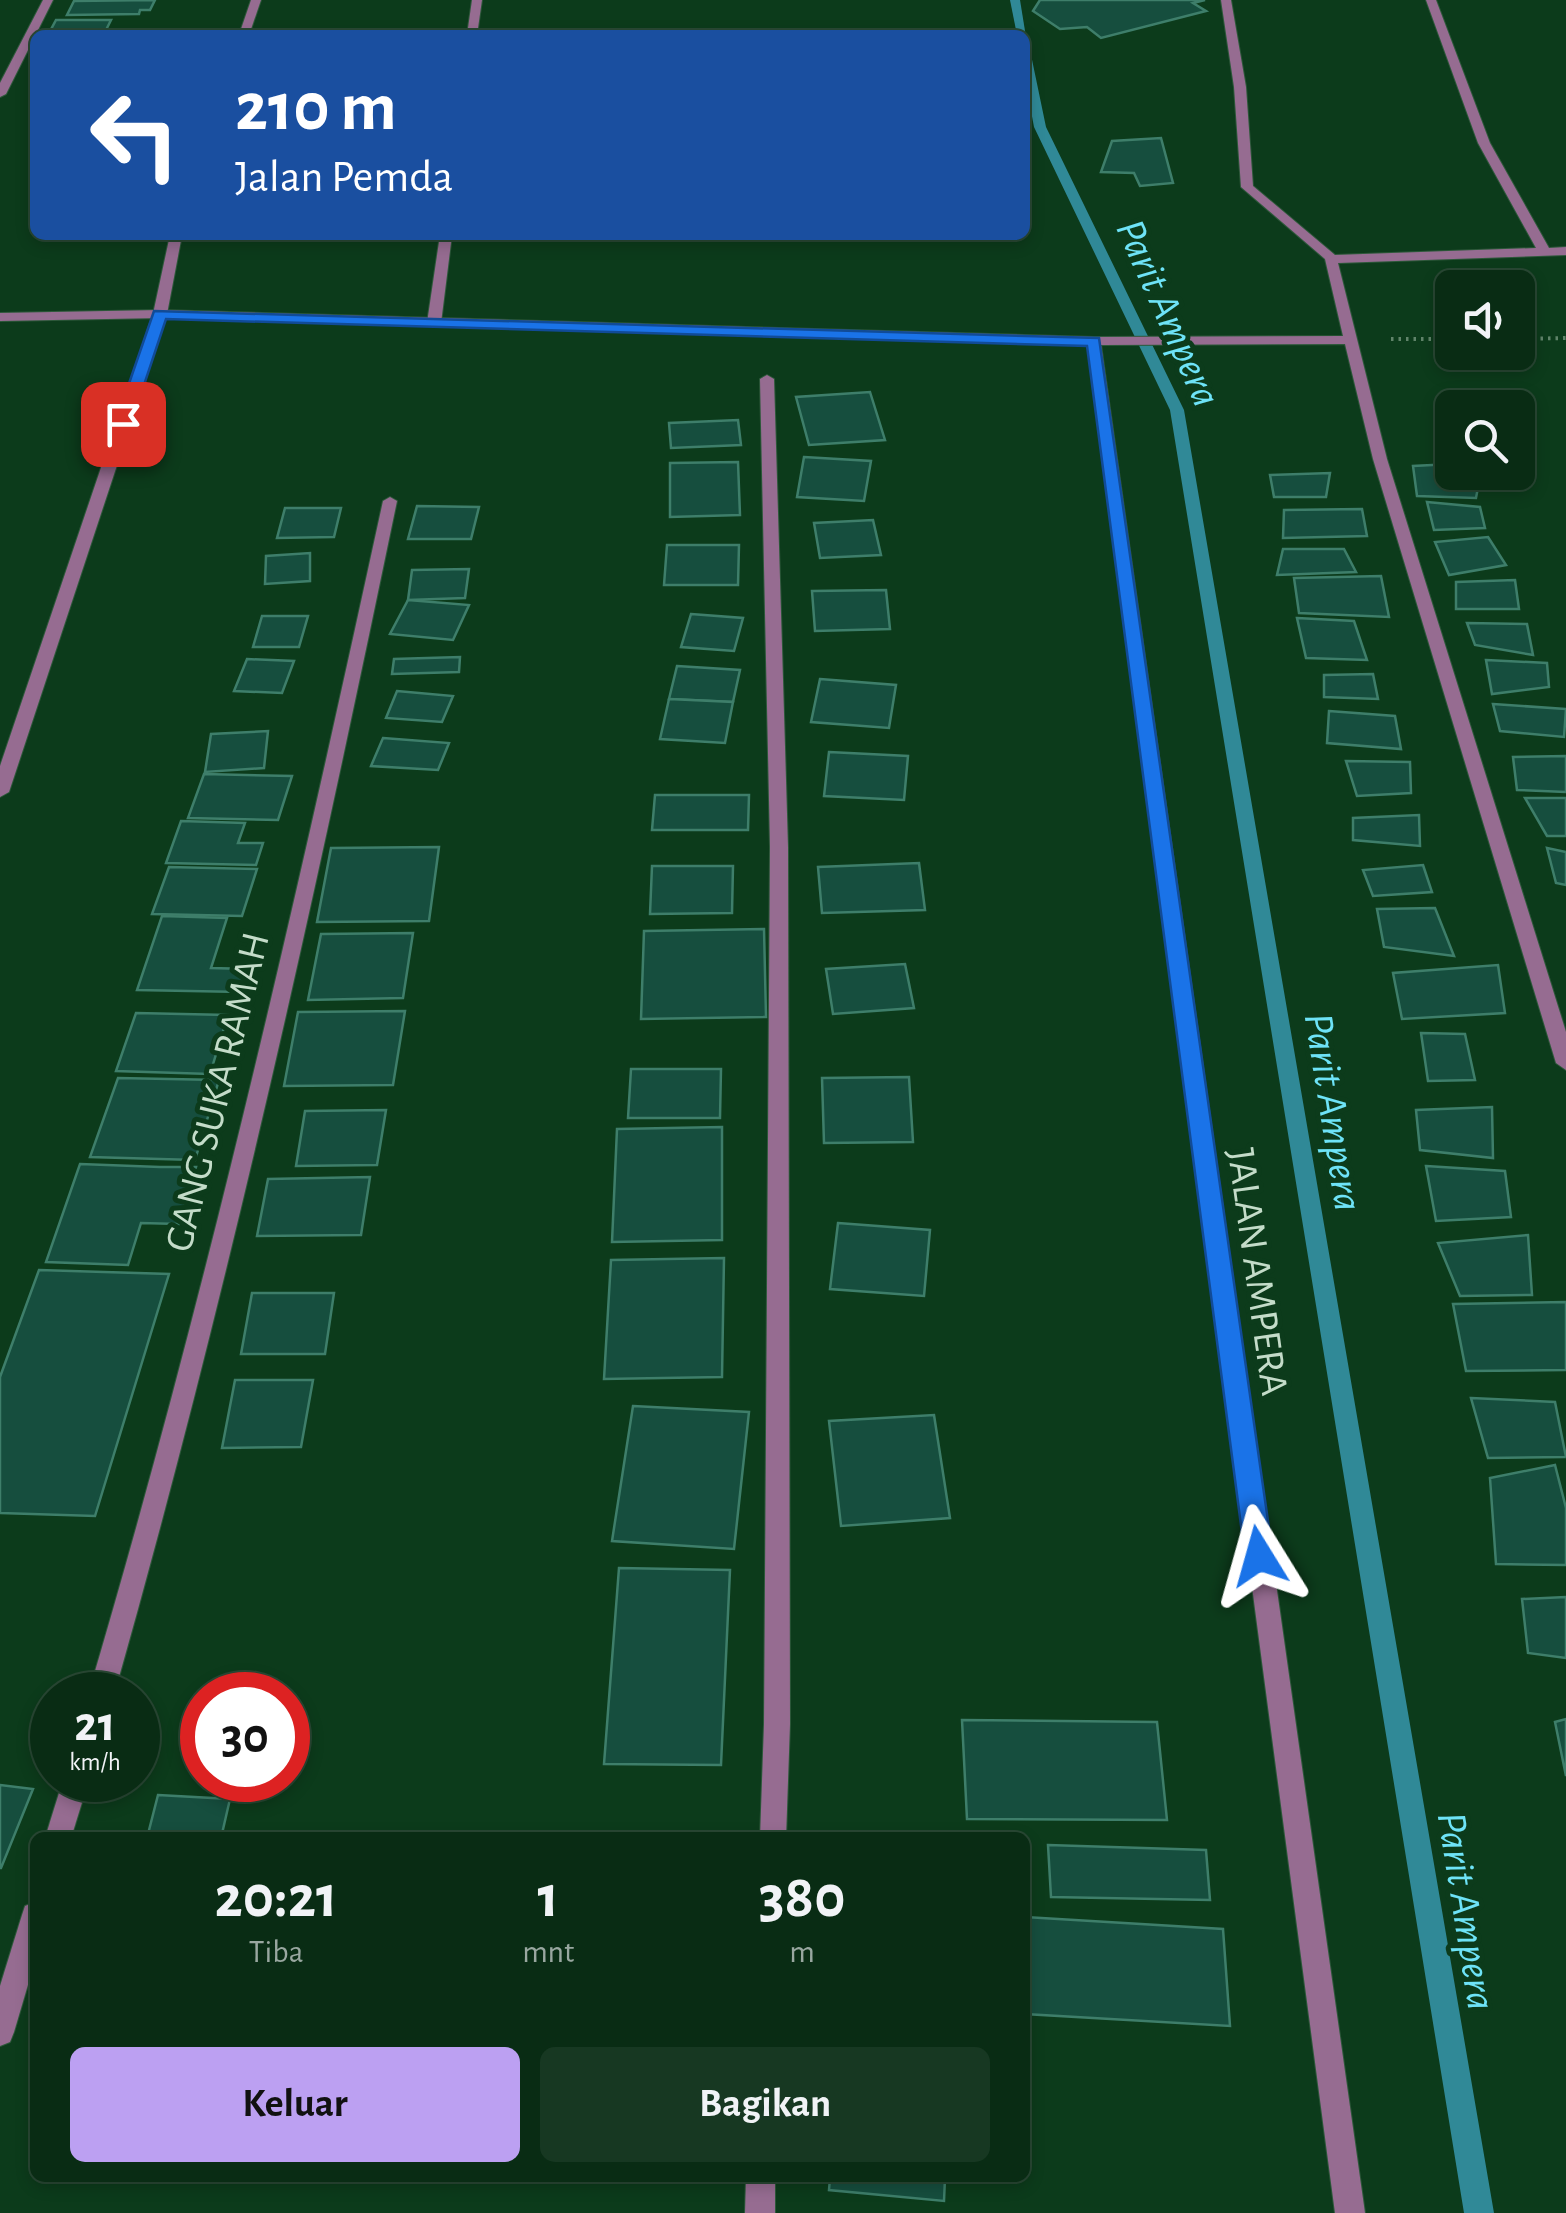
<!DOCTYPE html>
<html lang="id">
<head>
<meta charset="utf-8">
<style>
  body { margin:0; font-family:"Alegreya Sans",sans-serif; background:#173822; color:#f1f3f6; height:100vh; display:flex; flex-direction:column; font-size:38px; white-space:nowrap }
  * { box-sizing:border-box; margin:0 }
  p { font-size:32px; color:#99a7a0 }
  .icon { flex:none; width:55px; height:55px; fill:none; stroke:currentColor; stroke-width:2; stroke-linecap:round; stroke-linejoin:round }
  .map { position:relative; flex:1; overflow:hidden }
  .details { position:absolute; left:30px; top:1832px; width:1000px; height:350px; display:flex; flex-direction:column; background:#092c14; border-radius:15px; box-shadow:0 5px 15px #0003,0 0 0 2px #294834 }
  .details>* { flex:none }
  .banner { position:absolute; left:30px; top:30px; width:1000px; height:210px; border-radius:15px; box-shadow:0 5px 15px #0003,0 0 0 2px #294834; background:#1a4fa0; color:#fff; overflow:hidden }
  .tools { position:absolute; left:1435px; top:270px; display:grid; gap:20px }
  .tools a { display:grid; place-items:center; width:100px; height:100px; border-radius:15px; background:#092c14; box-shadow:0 5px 15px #0003,0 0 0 2px #294834; font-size:50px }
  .speed { position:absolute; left:30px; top:1672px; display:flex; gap:20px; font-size:50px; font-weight:700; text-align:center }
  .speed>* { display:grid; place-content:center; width:130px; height:130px; border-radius:50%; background:#092c14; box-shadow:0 5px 15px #0003,0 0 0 2px #294834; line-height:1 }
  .speed small { font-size:25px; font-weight:400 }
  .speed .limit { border:15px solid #d22; background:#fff; color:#111 }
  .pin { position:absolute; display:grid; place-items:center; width:85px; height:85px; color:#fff; margin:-42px; border-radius:20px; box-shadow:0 5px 15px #0006 }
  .me { position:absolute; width:110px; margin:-55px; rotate:352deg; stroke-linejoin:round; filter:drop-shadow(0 0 8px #0008) }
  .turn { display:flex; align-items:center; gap:35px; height:210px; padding:0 40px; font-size:45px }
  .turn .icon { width:130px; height:130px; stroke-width:2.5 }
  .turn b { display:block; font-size:70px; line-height:85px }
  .eta { display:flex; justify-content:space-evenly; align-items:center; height:170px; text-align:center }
  .eta b { font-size:60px; font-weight:700; line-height:70px }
  .cta { display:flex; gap:20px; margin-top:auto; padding:20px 40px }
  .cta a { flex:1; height:115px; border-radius:15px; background:#bca0f2; color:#111; font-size:40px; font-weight:700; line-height:115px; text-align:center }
  .cta a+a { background:#173822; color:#f1f3f6 }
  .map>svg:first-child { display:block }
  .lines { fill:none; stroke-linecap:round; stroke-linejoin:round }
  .stream { fill:#308997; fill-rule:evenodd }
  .building { fill:#164e3e; stroke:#3e7e6a; stroke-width:2.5 }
  .minor-casing { stroke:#2d583a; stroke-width:2 }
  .tertiary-casing { stroke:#2d583a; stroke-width:2 }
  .path { stroke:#60846a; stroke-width:4; stroke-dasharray:2.5 5; stroke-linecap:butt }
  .minor { fill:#966c91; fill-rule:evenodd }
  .tertiary { fill:#966c91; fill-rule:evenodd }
  .route { fill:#1a73e8; stroke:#114b97; stroke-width:2.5 }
  .labels { text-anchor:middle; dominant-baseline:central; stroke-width:10; stroke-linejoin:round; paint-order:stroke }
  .street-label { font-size:40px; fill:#c4dcc9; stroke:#0c3b1b }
  .water-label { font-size:42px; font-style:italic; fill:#6ee3f7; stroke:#0c3b1b }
</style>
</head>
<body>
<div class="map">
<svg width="1566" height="2213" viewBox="0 0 1566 2213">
  <rect width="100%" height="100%" fill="#0c3b1b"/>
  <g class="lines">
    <!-- stream -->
    <g class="stream">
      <path d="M1010 0H1020L1026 37 1017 35Z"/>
      <path d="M1025 47 1030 50 1046 127 1184 410 1494 2213H1464L1170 410 1034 127 1025 79Z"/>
    </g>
  </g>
  <!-- building -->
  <g class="building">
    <path d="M155 0 150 10H140L139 14 67 15 74 1Z"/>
    <path d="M1040 0H1205L1193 3 1206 11 1101 38 1087 27 1060 29 1033 11Z"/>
    <path d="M56 20H111L104 34 48 35Z"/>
    <path d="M1161 138 1173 183 1140 186 1134 173 1101 172 1112 141Z"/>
    <path d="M870 392 885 440 809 445 796 397Z"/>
    <path d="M738 420 741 445 671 448 669 423Z"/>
    <path d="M804 457 871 461 864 501 797 497Z"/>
    <path d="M738 462 740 515 670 517V463Z"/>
    <path d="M1452 464V472H1481L1476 498 1417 496 1413 466Z"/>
    <path d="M1330 473 1326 497H1274L1270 475Z"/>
    <path d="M1427 502 1480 507 1485 528 1434 530Z"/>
    <path d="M417 506 479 507 471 539H408Z"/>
    <path d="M285 508H341L334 537 277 538Z"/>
    <path d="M1362 509 1367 536 1283 538 1284 510Z"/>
    <path d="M873 520 881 555 820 558 814 523Z"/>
    <path d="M1488 537 1506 565 1449 575 1435 542Z"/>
    <path d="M667 545H739L738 585H664Z"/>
    <path d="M1283 549H1344L1356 572 1277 575Z"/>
    <path d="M310 553V581L265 584 266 556Z"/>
    <path d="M469 569 465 598 408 600 412 570Z"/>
    <path d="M1381 576 1389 617 1299 613 1294 578Z"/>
    <path d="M1515 580 1519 609H1456V582Z"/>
    <path d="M886 590 890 629 815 631 812 591Z"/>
    <path d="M408 600 469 605 453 640 390 634Z"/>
    <path d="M691 614 743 618 734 651 681 647Z"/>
    <path d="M262 616H308L299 647H253Z"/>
    <path d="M1297 618 1354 621 1367 660 1306 658Z"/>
    <path d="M1467 623 1527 624 1533 655 1475 645Z"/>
    <path d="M460 657 459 672 392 674 394 659Z"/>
    <path d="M247 659 294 661 282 693 234 691Z"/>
    <path d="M1486 660 1547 663 1549 687 1492 694Z"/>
    <path d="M677 666 740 670 733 702 669 699Z"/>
    <path d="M1373 674 1378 699 1324 697V675Z"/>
    <path d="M820 679 896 685 889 728 811 722Z"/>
    <path d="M397 691 453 696 442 722 386 718Z"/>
    <path d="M669 699 733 702 725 743 660 739Z"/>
    <path d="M1493 704 1566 709 1564 737 1500 731Z"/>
    <path d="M1329 711 1395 716 1401 749 1327 743Z"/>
    <path d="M268 731 264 768 205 772 211 734Z"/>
    <path d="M383 738 449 743 438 770 371 766Z"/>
    <path d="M829 752 908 756 904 800 824 796Z"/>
    <path d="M1566 756V792L1517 790 1513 757Z"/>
    <path d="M1346 761 1410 762 1411 793 1357 796Z"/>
    <path d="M204 774 292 776 278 820 188 818Z"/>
    <path d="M655 795H749L748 830H652Z"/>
    <path d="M1525 798H1566V836H1547Z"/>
    <path d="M1419 815 1420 846 1353 840V818Z"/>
    <path d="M181 821 245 823 238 843H263L256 865 166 863Z"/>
    <path d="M439 847 429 921 317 922 331 848Z"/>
    <path d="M1547 848 1566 852V885L1556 883Z"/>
    <path d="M919 863 925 910 822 913 818 867Z"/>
    <path d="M1423 865 1432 892 1373 896 1363 870Z"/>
    <path d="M652 866H733L732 913 650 914Z"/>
    <path d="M169 867 257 869 242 916 152 914Z"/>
    <path d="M1435 908 1454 956 1384 947 1377 909Z"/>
    <path d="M162 916 227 918 211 968 249 969 242 992 137 990Z"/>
    <path d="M764 929 766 1017 641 1019 644 931Z"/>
    <path d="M413 933 403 998 308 1000 321 934Z"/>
    <path d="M905 964 914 1008 833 1014 826 969Z"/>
    <path d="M1498 965 1505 1013 1402 1019 1393 973Z"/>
    <path d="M405 1011 393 1085 284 1086 298 1012Z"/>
    <path d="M136 1013 228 1015 210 1074 116 1071Z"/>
    <path d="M1421 1033 1465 1034 1475 1080 1428 1081Z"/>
    <path d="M631 1069H721L720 1118H628Z"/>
    <path d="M909 1077 913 1142 824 1143 822 1078Z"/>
    <path d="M118 1078 219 1080 195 1160 90 1157Z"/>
    <path d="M1492 1107 1493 1158 1420 1150 1416 1110Z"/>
    <path d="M386 1110 377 1165 296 1166 305 1111Z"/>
    <path d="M722 1127V1240L612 1242 617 1129Z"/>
    <path d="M80 1164 160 1167H196L179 1224 141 1223 128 1265 46 1262Z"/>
    <path d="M1426 1166 1505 1171 1511 1217 1436 1221Z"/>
    <path d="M370 1177 361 1235 257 1236 268 1179Z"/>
    <path d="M838 1223 930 1230 924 1296 830 1289Z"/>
    <path d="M1528 1235 1532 1295 1460 1296 1438 1243Z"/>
    <path d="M724 1258 722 1377 604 1379 611 1260Z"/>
    <path d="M39 1270 169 1274 95 1516 0 1513V1377Z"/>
    <path d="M252 1293H334L325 1354H241Z"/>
    <path d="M1566 1302V1370L1466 1371 1453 1304Z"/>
    <path d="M235 1380H313L301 1447 222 1448Z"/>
    <path d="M1471 1398 1555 1402 1566 1457 1488 1458Z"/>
    <path d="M633 1406 749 1412 734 1549 612 1541Z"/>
    <path d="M934 1415 950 1518 841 1526 829 1421Z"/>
    <path d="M1555 1465 1566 1508V1565L1496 1564 1490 1478Z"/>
    <path d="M619 1568 730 1570 721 1765 604 1764Z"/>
    <path d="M1566 1597V1658L1528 1653 1522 1599Z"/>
    <path d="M1566 1719V1776L1555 1722Z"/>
    <path d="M962 1720 1157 1722 1167 1820 967 1819Z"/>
    <path d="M0 1785 33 1789 1 1868H0Z"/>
    <path d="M158 1795 230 1799 221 1838H147Z"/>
    <path d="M1048 1845 1206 1850 1210 1900 1051 1897Z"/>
    <path d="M1025 1917 1223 1929 1230 2026 1025 2014Z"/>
    <path d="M830 2178H945L944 2201 829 2190Z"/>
  </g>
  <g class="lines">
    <!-- minor casing -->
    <g class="minor-casing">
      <g id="minor">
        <path d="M43 0H53L6 94 0 97V83Z"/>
        <path d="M251 0H261L249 35H239Z"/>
        <path d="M472 0H482L477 35H467Z"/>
        <path d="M1221 0H1231L1246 87 1253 186 1335 255 1536 248 1478 143 1426 0H1436L1490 143 1549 248 1566 247V255L1338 263 1387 459 1566 1032V1070L1556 1063 1373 459 1345 344 1101 345 1365 2213H1335L1087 341 1094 337 1343 336 1325 259 1241 187 1234 87Z"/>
        <path d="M170 235H182L167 314 9 792 0 797V766L153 314Z"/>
        <path d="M440 235H452L441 323 434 327 427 323Z"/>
        <path d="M767 375 774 379 788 847 790 1724 786 1838H760L764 1724 770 847 760 379Z"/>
        <path d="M390 497 397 501C314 902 226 1301 114 1695H88C205 1301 296 902 383 501Z"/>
        <path d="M63 1780H89L71 1838H45Z"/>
        <path d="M35 1902V1961L14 2032 10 2042 0 2046V1986L22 1915 25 1906Z"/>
        <path d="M746 2178H775V2213H745Z"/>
      </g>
    </g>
    <!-- tertiary casing -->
    <g class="tertiary-casing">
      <path id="tertiary" d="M160 310 1094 337 1101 341 1094 345 160 318 0 321V313Z"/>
    </g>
    <!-- path -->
    <g class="path">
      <path d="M1391 339H1452"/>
      <path d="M1518 339 1566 338"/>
    </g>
    <!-- minor -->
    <use href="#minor" class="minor"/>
    <!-- tertiary -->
    <use href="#tertiary" class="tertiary"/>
  </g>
  <!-- route -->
  <path class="route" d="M154 311 1099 338 1273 1556 1269 1565 1259 1568 1249 1565 1245 1556 1087 346 166 319 131 424 117 428 115 424Z"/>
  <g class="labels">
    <!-- street labels -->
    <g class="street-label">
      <text transform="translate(218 1092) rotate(-76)">GANG SUKA RAMAH</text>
      <text transform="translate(1257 1272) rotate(82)">JALAN AMPERA</text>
    </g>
    <!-- water labels -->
    <g class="water-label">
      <text transform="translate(1168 313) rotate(66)">Parit Ampera</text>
      <text transform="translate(1333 1112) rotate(81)">Parit Ampera</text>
      <text transform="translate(1466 1911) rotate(81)">Parit Ampera</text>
    </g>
  </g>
</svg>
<div class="tools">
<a><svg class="icon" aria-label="sound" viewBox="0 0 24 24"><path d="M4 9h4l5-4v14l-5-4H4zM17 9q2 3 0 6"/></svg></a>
<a><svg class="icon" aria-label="search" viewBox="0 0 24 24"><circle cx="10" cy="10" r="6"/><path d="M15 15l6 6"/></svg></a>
</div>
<div class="speed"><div>21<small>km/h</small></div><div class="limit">30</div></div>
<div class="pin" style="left:123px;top:424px;background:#d93025"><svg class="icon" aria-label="arrive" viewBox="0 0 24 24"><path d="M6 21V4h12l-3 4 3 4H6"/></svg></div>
<svg class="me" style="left:1259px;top:1556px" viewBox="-20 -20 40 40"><path d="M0-17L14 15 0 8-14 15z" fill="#1a73e8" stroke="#fff" stroke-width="4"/></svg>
<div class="banner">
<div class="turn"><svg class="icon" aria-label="left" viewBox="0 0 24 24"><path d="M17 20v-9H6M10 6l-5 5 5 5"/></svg><div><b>210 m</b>Jalan Pemda</div></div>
</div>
<section class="details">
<div class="eta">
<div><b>20:21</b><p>Tiba</p></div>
<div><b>1</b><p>mnt</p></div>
<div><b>380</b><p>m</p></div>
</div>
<div class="cta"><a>Keluar</a><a>Bagikan</a></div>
</section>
</div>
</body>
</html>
